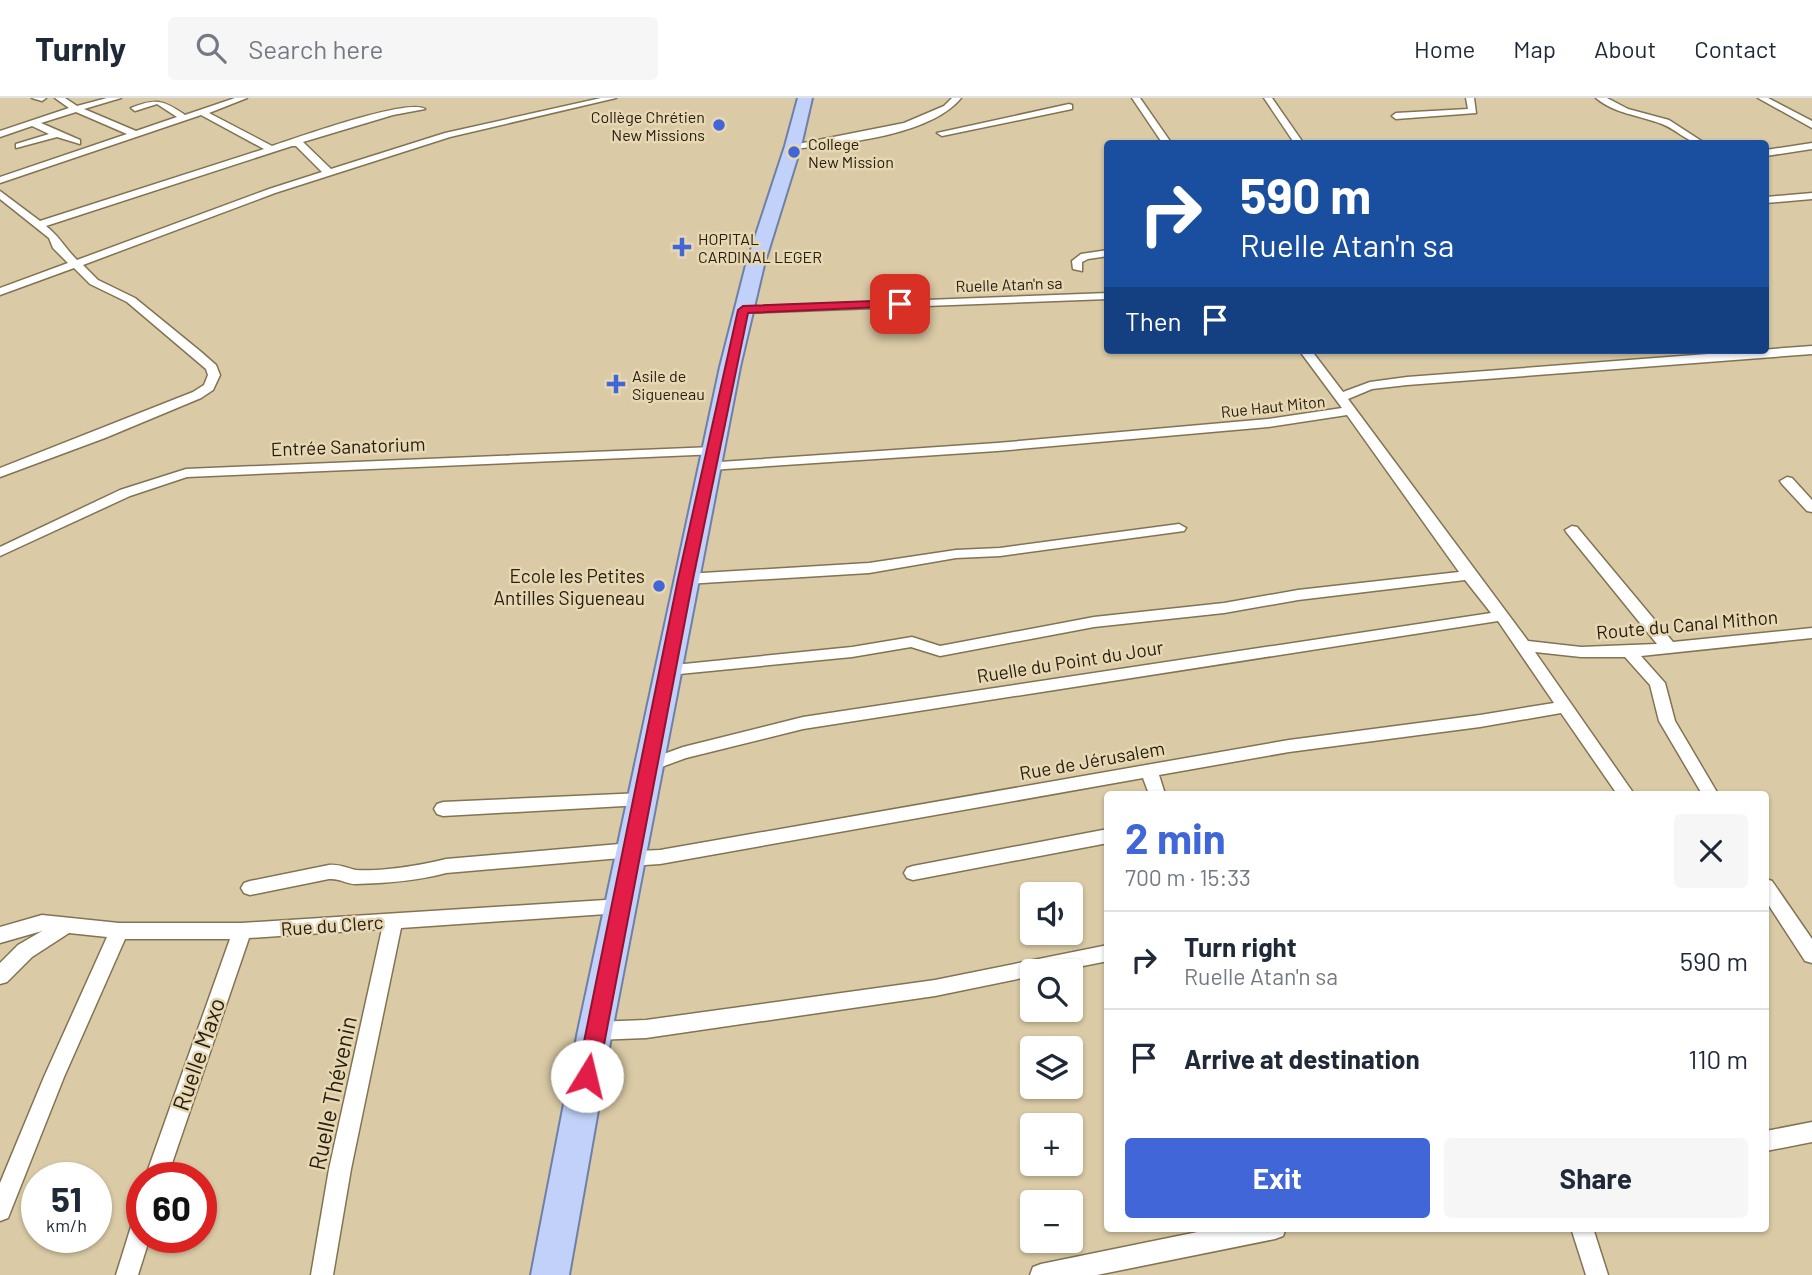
<!DOCTYPE html>
<html lang="en">
<head>
<meta charset="utf-8">
<style>
  body { margin:0; font-family:Barlow,sans-serif; background:#f6f6f7; color:#1f2937; height:100vh; display:flex; flex-direction:column; font-size:26px; white-space:nowrap }
  * { box-sizing:border-box; margin:0 }
  p { font-size:23px; color:#747a83 }
  .icon { flex:none; width:38px; height:38px; fill:none; stroke:currentColor; stroke-width:2; stroke-linecap:round; stroke-linejoin:round }
  .map { position:relative; flex:1; overflow:hidden }
  .details { position:absolute; left:1104px; top:693px; width:665px; height:441px; display:flex; flex-direction:column; background:#fff; border-radius:7px; box-shadow:0 2px 5px #0004 }
  .details>* { flex:none }
  .top-card { position:absolute; left:1104px; top:42px; width:665px; height:214px; border-radius:7px; box-shadow:0 2px 5px #0004; background:#1a4fa0; color:#fff; overflow:hidden }
  .controls { position:absolute; left:1020px; top:784px; display:grid; gap:14px }
  .controls a { display:grid; place-items:center; width:63px; height:63px; border-radius:7px; background:#fff; box-shadow:0 2px 5px #0004; font-size:35px }
  .speed { position:absolute; left:21px; top:1064px; display:flex; gap:14px; font-size:35px; font-weight:700; text-align:center }
  .speed>* { display:grid; place-content:center; width:91px; height:91px; border-radius:50%; background:#fff; box-shadow:0 2px 5px #0004; line-height:1 }
  .speed small { font-size:18px; font-weight:400 }
  .speed .limit { border:10px solid #d22; background:#fff; color:#111 }
  .pin { position:absolute; display:grid; place-items:center; width:60px; height:60px; color:#fff; margin:-30px; border-radius:14px; box-shadow:0 4px 10px #0006 }
  .me { position:absolute; width:77px; margin:-38px; rotate:9deg; stroke-linejoin:round; filter:drop-shadow(0 0 5px #0008) }
  .turn { display:flex; align-items:center; gap:24px; height:147px; padding:0 21px; font-size:32px }
  .turn .icon { width:91px; height:91px; stroke-width:2.5 }
  .turn b { display:block; font-size:49px; line-height:60px }
  .then { display:flex; align-items:center; height:66px; padding:0 21px; background:#0003; gap:14px; font-size:26px }
  .round { display:grid; place-items:center; flex:none; width:74px; height:74px; border-radius:7px; background:#f6f6f7 }
  .overview { display:flex; align-items:center; justify-content:space-between; height:119px; padding:0 21px }
  h1 { font-size:42px; font-weight:700; line-height:52px; color:#4066d8 }
  .cta { display:flex; gap:14px; margin-top:auto; padding:14px 21px }
  .cta a { flex:1; height:80px; border-radius:7px; background:#4066d8; color:#fff; font-size:28px; font-weight:700; line-height:80px; text-align:center }
  .cta a+a { background:#f6f6f7; color:#1f2937 }
  ul { padding:0; list-style:none }
  li { display:flex; align-items:center; gap:21px; height:98px; padding:0 21px; border-top:2px solid #e0e1e3 }
  li div { flex:1 }
  li b { display:block; font-size:26px }
  li em { font-style:normal }
  header { display:flex; align-items:center; gap:42px; box-sizing:border-box; height:98px; padding:0 35px; background:#fff; border-bottom:2px solid #e0e1e3 }
  header strong { font-size:33px }
  nav { display:flex; gap:38px; margin-inline-start:auto; font-size:24px }
  .search { width:490px; height:63px; background:#f6f6f7; display:flex; align-items:center; gap:18px; box-sizing:border-box; padding:0 24px; border-radius:7px; color:#747a83; font-size:26px }
  .map>svg:first-child { display:block }
  .lines { fill:none; stroke-linecap:round; stroke-linejoin:round }
  .street-casing { stroke:#827352; stroke-width:3 }
  .primary-casing { stroke:#6f80a6; stroke-width:4 }
  .street { fill:#fff; fill-rule:evenodd }
  .primary { fill:#c1d1f9; fill-rule:evenodd }
  .route { fill:#e11d48; stroke:#92132f; stroke-width:2 }
  .poi-dot { fill:#4066d8; stroke:#e8d7b3; stroke-width:2.5 }
  .labels { text-anchor:middle; dominant-baseline:central; stroke-width:5; stroke-linejoin:round; paint-order:stroke }
  .far-poi-label { font-size:16px; fill:#262012; stroke:#e8d7b3; text-anchor:start }
  .far-street-label { font-size:16px; fill:#262012; stroke:#e8d7b3 }
  .street-label { font-size:19px; fill:#262012; stroke:#e8d7b3 }
  .poi-label { font-size:19px; fill:#262012; stroke:#e8d7b3; text-anchor:end }
  .near-street-label { font-size:23px; fill:#262012; stroke:#e8d7b3 }
</style>
</head>
<body>
<header>
<strong>Turnly</strong>
<div class="search"><svg class="icon" aria-label="search" viewBox="0 0 24 24"><circle cx="10" cy="10" r="6"/><path d="M15 15l6 6"/></svg>Search here</div>
<nav><a>Home</a><a>Map</a><a>About</a><a>Contact</a></nav>
</header>
<div class="map">
<svg width="1812" height="1177" viewBox="0 0 1812 1177">
  <rect width="100%" height="100%" fill="#dacaa6"/>
  <g class="lines">
    <!-- street casing -->
    <g class="street-casing">
      <g id="street">
        <path d="M32 0H46L42 3Z"/>
        <path d="M55 0H65L77 8 107 0H121L84 11 136 33 177 19 157 6 135 13 131 10C156 0 163 2 185 17L235 0H247L209 15 272 48C297 40 407 0 425 11L393 17 303 44 331 71 445 35 601 0H616L450 39 275 95 83 167 98 182 135 200 200 253 216 267 220 277 213 292 201 300 105 340 0 379V370L193 294 204 287 208 277 206 271 127 204 90 186 74 170 0 197V190L68 165 53 150 49 140 0 101V93L40 123 264 51 201 17 0 85V79L127 36 76 14 41 25 80 42V46L57 39 16 50V46L49 36 32 28 0 39V33L69 10ZM292 48H296L322 74 269 91 77 162C65 150 59 138 46 128Z"/>
        <path d="M952 0H961C930 38 840 46 793 51L788 48 904 25 944 8Z"/>
        <path d="M1132 0H1140L1172 46H1163Z"/>
        <path d="M1264 0H1272L1304 46H1295Z"/>
        <path d="M1466 0H1474L1476 15 1396 21 1392 18 1396 15 1468 11Z"/>
        <path d="M1596 0H1607L1628 11 1669 22 1706 46C1688 46 1678 32 1662 26 1639 17 1615 16 1596 0Z"/>
        <path d="M1758 0H1768L1812 23V30Z"/>
        <path d="M1069 6 1072 7V11L942 38 937 35Z"/>
        <path d="M1812 45V51L1766 58V52Z"/>
        <path d="M1812 95V101L1766 105V99Z"/>
        <path d="M1108 152V158L1088 161 1082 164V173L1073 171 1072 163 1081 156Z"/>
        <path d="M1108 195V201L743 215 737 212 743 209Z"/>
        <path d="M1812 248V256L1407 287 1372 291 1348 301 1528 543 1581 549 1657 546 1567 435 1565 432 1572 428 1577 429 1673 544 1812 530V540L1641 558 1665 585 1675 623 1718 696H1702L1659 623 1650 587 1625 559H1581L1535 554 1634 696H1617L1561 615 1480 629 1289 654 1159 677 1165 696H1149L1143 680 660 766 629 768 623 766 621 760 446 775C417 783 386 785 356 786 346 786 339 780 329 781L250 797 244 795 241 790 244 785 250 783 329 767C340 766 346 770 356 772 380 774 423 767 446 761L631 745 637 747 639 753 660 752 1289 642 1480 617 1554 605 1498 523 803 631 686 660 648 674 642 672 640 668 642 664 683 649 803 619 1491 515 1465 482 1298 502 1224 515 1094 529 940 558 911 549 852 559 669 577 661 572 664 568 852 549 912 539 940 548 1094 519 1224 505 1298 492 1459 474 1347 317 1268 329 997 353 710 372 705 371V365L997 345 1268 321 1342 310 1299 252H1311L1343 294 1370 284 1407 279Z"/>
        <path d="M713 349 719 353 718 356 187 379 130 398 0 458V449L120 392 186 371Z"/>
        <path d="M1787 379 1792 380 1812 402V414L1807 413 1782 386 1780 383Z"/>
        <path d="M1179 426 1186 430 1184 433 1000 458 956 460 869 475 686 486 679 481 686 476 869 465 956 452 1000 450Z"/>
        <path d="M642 695 648 696 651 701 648 706 642 707 443 718 437 716 434 711 437 706 443 704Z"/>
        <path d="M1108 731V745L913 782 907 780 904 775 907 770 913 768Z"/>
        <path d="M1766 781 1772 783 1812 841V865L1805 863 1766 803Z"/>
        <path d="M621 801 628 803 630 808 628 813 621 815 401 830 351 1071 333 1177H311L329 1071 382 831 249 840 167 1080H145L230 841H125L64 979 8 1120 0 1123V1085L44 979 107 839 69 835 32 859 7 884 0 886V865L18 847 42 833 0 845V829L42 817 119 825H242Z"/>
        <path d="M1108 847V863L1058 873H1032V878L935 898 646 940 595 942 588 939 585 933 588 927 595 924 646 922 935 882Z"/>
        <path d="M1812 1024V1044L1766 1053V1033Z"/>
        <path d="M142 1116V1139H150L138 1177H116L134 1119Z"/>
        <path d="M1217 1130H1286L1283 1138 1275 1141 1097 1177H1030L1033 1169 1041 1166Z"/>
        <path d="M1571 1130H1593L1608 1177H1586Z"/>
      </g>
    </g>
    <!-- primary casing -->
    <g class="primary-casing">
      <path id="primary" d="M798 0H812L801 48 764 167 740 269 612 933 569 1177H531L578 933 720 269 746 167 785 48Z"/>
    </g>
    <!-- street -->
    <use href="#street" class="street"/>
    <!-- primary -->
    <use href="#primary" class="primary"/>
  </g>
  <!-- route -->
  <path class="route" d="M900 202 903 203V208L748 215 693 481 598 978 595 984 587 987 580 984 577 978 678 481 738 212 743 208Z"/>
  <!-- markers -->
  <g class="poi-dot">
    <circle cx="719" cy="27" r="7"/>
    <circle cx="794" cy="54" r="7"/>
    <path d="M678.5 138.5h7v7h7v7h-7v7h-7v-7h-7v-7h7z"/>
    <path d="M612.5 275.5h7v7h7v7h-7v7h-7v-7h-7v-7h7z"/>
    <circle cx="659" cy="488" r="7"/>
  </g>
  <g class="labels">
    <!-- far-poi labels -->
    <g class="far-poi-label">
      <text x="705" y="18" text-anchor="end">Collège Chrétien<tspan x="705" dy="18">New Missions</tspan></text>
      <text x="808" y="45">College<tspan x="808" dy="18">New Mission</tspan></text>
      <text x="698" y="140">HOPITAL<tspan x="698" dy="18">CARDINAL LEGER</tspan></text>
      <text x="632" y="277">Asile de<tspan x="632" dy="18">Sigueneau</tspan></text>
    </g>
    <!-- far-street labels -->
    <g class="far-street-label">
      <text transform="translate(1009 186) rotate(-2)">Ruelle Atan'n sa</text>
      <text transform="translate(1273 308) rotate(-6)">Rue Haut Miton</text>
    </g>
    <!-- street labels -->
    <g class="street-label">
      <text transform="translate(348 348) rotate(-2)">Entrée Sanatorium</text>
      <text transform="translate(1687 526) rotate(-5)">Route du Canal Mithon</text>
      <text transform="translate(1070 563) rotate(-9)">Ruelle du Point du Jour</text>
      <text transform="translate(1092 662) rotate(-10)">Rue de Jérusalem</text>
      <text transform="translate(332 827) rotate(-4)">Rue du Clerc</text>
    </g>
    <!-- poi labels -->
    <g class="poi-label">
      <text x="645" y="477">Ecole les Petites<tspan x="645" dy="22">Antilles Sigueneau</tspan></text>
    </g>
    <!-- near-street labels -->
    <g class="near-street-label">
      <text transform="translate(198 956) rotate(-71)">Ruelle Maxo</text>
      <text transform="translate(332 995) rotate(-78)">Ruelle Thévenin</text>
    </g>
  </g>
</svg>
<div class="controls">
<a><svg class="icon" aria-label="sound" viewBox="0 0 24 24"><path d="M4 9h4l5-4v14l-5-4H4zM17 9q2 3 0 6"/></svg></a>
<a><svg class="icon" aria-label="search" viewBox="0 0 24 24"><circle cx="10" cy="10" r="6"/><path d="M15 15l6 6"/></svg></a>
<a><svg class="icon" aria-label="layers" viewBox="0 0 24 24"><path d="M12 4l9 5-9 5-9-5zM3 14l9 5 9-5"/></svg></a>
<a>+</a>
<a>−</a>
</div>
<div class="speed"><div>51<small>km/h</small></div><div class="limit">60</div></div>
<div class="pin" style="left:900px;top:206px;background:#d93025"><svg class="icon" aria-label="arrive" viewBox="0 0 24 24"><path d="M6 21V4h12l-3 4 3 4H6"/></svg></div>
<svg class="me" style="left:587px;top:978px" viewBox="-20 -20 40 40"><circle r="19" fill="#fff"/><path d="M0-13L10 11 0 6-10 11z" fill="#e11d48"/></svg>
<div class="top-card">
<div class="turn"><svg class="icon" aria-label="right" viewBox="0 0 24 24"><path d="M7 20v-9h11M14 6l5 5-5 5"/></svg><div><b>590 m</b>Ruelle Atan'n sa</div></div>
<div class="then">Then<svg class="icon" aria-label="arrive" viewBox="0 0 24 24"><path d="M6 21V4h12l-3 4 3 4H6"/></svg></div>
</div>
<section class="details">
<div class="overview"><div><h1>2 min</h1><p>700 m · 15:33</p></div><a class="round"><svg class="icon" aria-label="close" viewBox="0 0 24 24"><path d="M6 6l12 12M18 6L6 18"/></svg></a></div>
<ul>
<li><svg class="icon" aria-label="right" viewBox="0 0 24 24"><path d="M7 20v-9h11M14 6l5 5-5 5"/></svg><div><b>Turn right</b><p>Ruelle Atan'n sa</p></div><em>590 m</em></li>
<li><svg class="icon" aria-label="arrive" viewBox="0 0 24 24"><path d="M6 21V4h12l-3 4 3 4H6"/></svg><div><b>Arrive at destination</b></div><em>110 m</em></li>
</ul>
<div class="cta"><a>Exit</a><a>Share</a></div>
</section>
</div>
</body>
</html>
